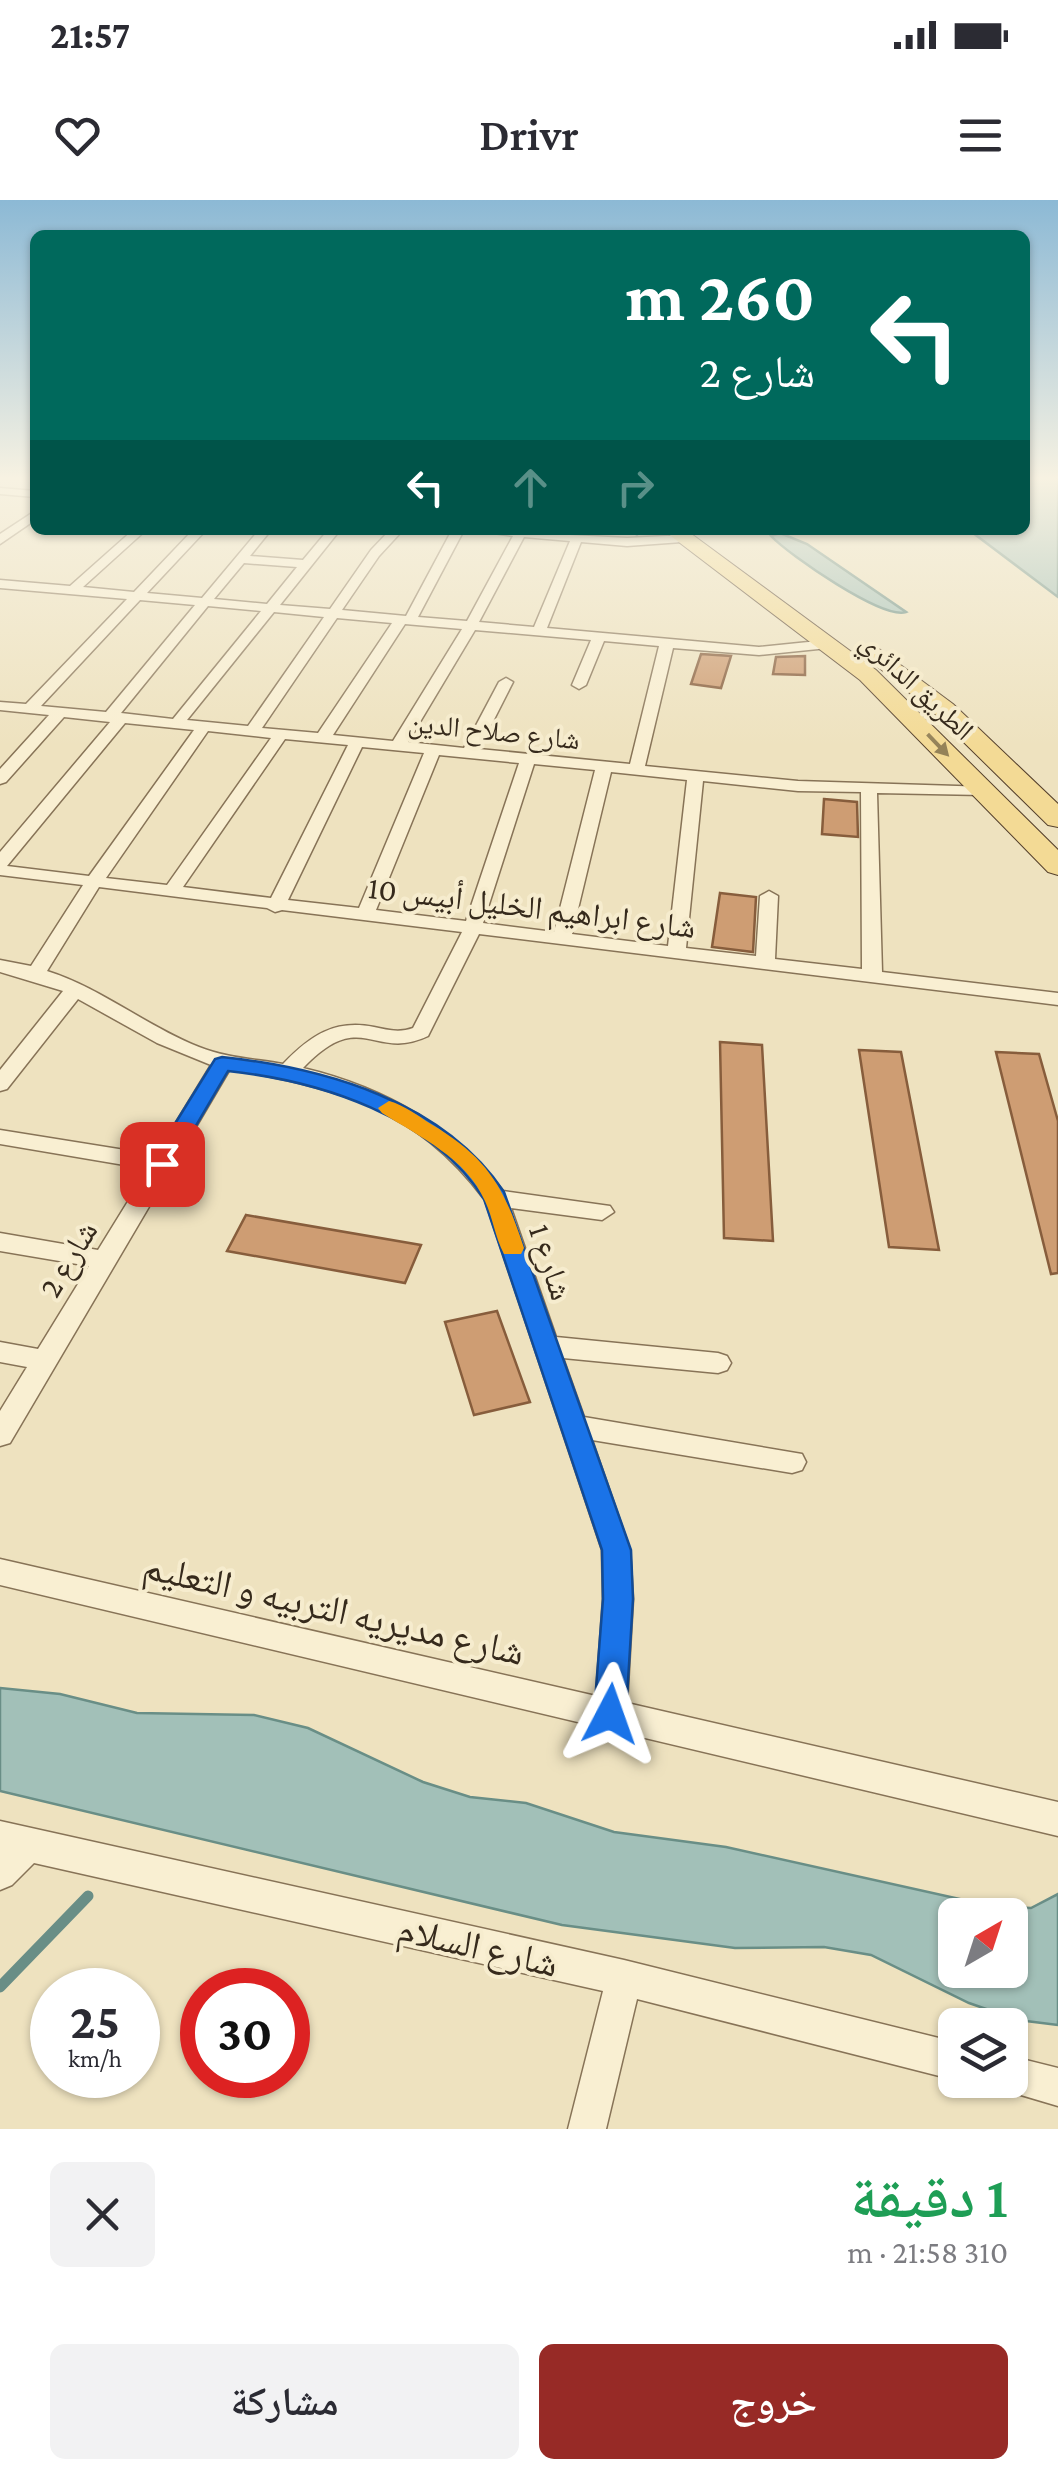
<!DOCTYPE html>
<html lang="ar">
<head>
<meta charset="utf-8">
<style>
  body { margin:0; font-family:"Crimson Pro","Noto Naskh Arabic",serif; background:#f2f2f3; color:#2b2b33; direction:rtl; height:100vh; display:flex; flex-direction:column; font-size:38px; white-space:nowrap }
  * { box-sizing:border-box; margin:0 }
  p { font-size:32px; color:#7c7c81 }
  .icon { flex:none; width:55px; height:55px; fill:none; stroke:currentColor; stroke-width:2; stroke-linecap:round; stroke-linejoin:round }
  .map { position:relative; height:1929px; overflow:hidden; direction:ltr }
  .drawer { display:flex; flex-direction:column; background:#fff; flex:1 }
  .drawer>* { flex:none }
  .top-card { position:absolute; left:30px; top:30px; width:1000px; height:305px; border-radius:15px; box-shadow:0 2px 8px #0004; direction:rtl; background:#00695c; color:#fff; overflow:hidden }
  .needle { width:65px; rotate:39deg }
  .fabs { position:absolute; left:938px; top:1698px; display:grid; gap:20px }
  .fabs a { display:grid; place-items:center; width:90px; height:90px; border-radius:15px; background:#fff; box-shadow:0 2px 8px #0004; font-size:50px }
  .speed { position:absolute; left:30px; top:1768px; display:flex; gap:20px; font-size:50px; font-weight:700; text-align:center }
  .speed>* { display:grid; place-content:center; width:130px; height:130px; border-radius:50%; background:#fff; box-shadow:0 2px 8px #0004; line-height:1 }
  .speed small { font-size:25px; font-weight:400 }
  .speed .limit { border:15px solid #d22; background:#fff; color:#111 }
  .pin { position:absolute; display:grid; place-items:center; width:85px; height:85px; color:#fff; margin:-42px; border-radius:20px; box-shadow:0 5px 15px #0006 }
  .me { position:absolute; width:110px; margin:-55px; rotate:4deg; stroke-linejoin:round; filter:drop-shadow(0 0 8px #0008) }
  .turn { display:flex; align-items:center; gap:35px; height:210px; padding:0 50px; font-size:45px }
  .turn .icon { width:130px; height:130px; stroke-width:2.5 }
  .turn b { display:block; font-size:70px; line-height:85px }
  .lanes { display:flex; align-items:center; height:95px; padding:0 50px; background:#0003; justify-content:center; gap:50px; direction:ltr }
  .lanes .off { opacity:.35 }
  .round { display:grid; place-items:center; flex:none; width:105px; height:105px; border-radius:15px; background:#f2f2f3 }
  .head { display:flex; align-items:center; justify-content:space-between; height:170px; padding:0 50px }
  h1 { font-size:60px; font-weight:600; line-height:75px; color:#1e9e55 }
  .primary-button { display:flex; gap:20px; margin-top:auto; padding:20px 50px }
  .primary-button a { flex:1; height:115px; border-radius:15px; background:#972a26; color:#fff; font-size:40px; font-weight:600; line-height:115px; text-align:center }
  .primary-button a+a { background:#f2f2f3; color:#2b2b33 }
  .status { display:flex; justify-content:space-between; align-items:center; height:70px; padding:0 50px; background:#fff; direction:ltr }
  .status svg { height:28px; fill:currentColor }
  header { display:flex; justify-content:space-between; align-items:center; height:130px; padding:0 50px; background:#fff; font-size:45px; font-weight:600 }
  .map>svg:first-child { display:block }
  .water { fill:#a2c0b8; stroke:#698e86; stroke-width:2.5; fill-rule:evenodd }
  .lines { fill:none; stroke-linecap:round; stroke-linejoin:round }
  .stream-far1 { stroke:#698e86; stroke-width:4 }
  .stream { stroke:#698e86; stroke-width:11 }
  .building { fill:#ce9d73; stroke:#875d3c; stroke-width:2.5 }
  .street-casing { stroke:#877357; stroke-width:3 }
  .primary-casing { stroke:#55402c; stroke-width:2 }
  .street { fill:#f9efd2; fill-rule:evenodd }
  .primary { fill:#f3da95; fill-rule:evenodd }
  .oneway { fill:#948258 }
  .route { fill:#1a73e8; stroke:#114b97; stroke-width:2.5 }
  .slow { fill:#f59e0b }
  .labels { text-anchor:middle; dominant-baseline:central; stroke-width:8; stroke-linejoin:round; paint-order:stroke }
  .far-street-label { font-size:28px; fill:#362a1c; stroke:#f6ecce }
  .street-label { font-size:32px; fill:#362a1c; stroke:#f6ecce }
  .near-street-label { font-size:38px; fill:#362a1c; stroke:#f6ecce }
</style>
</head>
<body>
<div class="status"><b>21:57</b><svg viewBox="0 0 49 12"><path d="M0 12V9h3v3zM5 12V6h3v6zM10 12V3h3v9zM15 12V0h3v12zM26 1h20v11H26zM47 4h2v5h-2z"/></svg></div>
<header><svg class="icon" aria-label="menu" viewBox="0 0 24 24"><path d="M4 6h16M4 12h16M4 18h16"/></svg>Drivr<svg class="icon" aria-label="heart" viewBox="0 0 24 24"><path d="M12 20l-8-8c-3-5 5-10 8-4 3-6 11-1 8 4z"/></svg></header>
<div class="map">
<svg width="1058" height="1929" viewBox="0 0 1058 1929">
  <rect width="100%" height="100%" fill="#eee2bf"/>
  <!-- water -->
  <g class="water">
    <path d="M1025 276H1058V397L969 330H1025Z"/>
    <path d="M780 333 807 344 906 412C883 420 789 355 771 336Z"/>
    <path d="M0 1488 60 1494 137 1513 254 1515 308 1528 423 1582 470 1597 526 1603 614 1632 726 1647 991 1706 1031 1708 1058 1694V1825L1018 1820 969 1803 871 1755 824 1747 735 1748 562 1725 0 1591ZM955 1715H1010V1770H955Z"/>
  </g>
  <g class="lines">
    <!-- stream-far1 -->
    <path class="stream-far1" d="M634 330 637 334"/>
    <!-- stream -->
    <path class="stream" d="M0 1787 88 1696"/>
  </g>
  <!-- building -->
  <g class="building">
    <path d="M701 454 731 456 721 488 691 484Z"/>
    <path d="M805 456V475L773 474 776 457Z"/>
    <path d="M824 599 857 602 858 637 822 634Z"/>
    <path d="M720 693 756 697 753 752 712 747Z"/>
    <path d="M720 842 762 845 773 1041 724 1038Z"/>
    <path d="M859 850 901 852 939 1050 889 1047Z"/>
    <path d="M996 852 1039 854 1058 921V1073L1051 1074Z"/>
    <path d="M246 1015 421 1045 405 1083 227 1051Z"/>
    <path d="M497 1111 530 1202 474 1215 445 1122Z"/>
  </g>
  <g class="lines">
    <!-- street casing -->
    <g class="street-casing">
      <g id="street">
        <path d="M0 288 35 291V297L0 294Z"/>
        <path d="M35 311V320L0 344V334Z"/>
        <path d="M133 330H146L83 387 134 392 193 330H206L147 393 202 398 259 330H271L250 356 303 360 328 330H340L280 405 330 409 371 350 390 330H403L379 356 342 410 406 416 452 330H464L418 417 467 421 513 336 474 330 627 338 686 335V341L682 342 627 346 581 342 547 428 759 447 828 440 835 444 828 448 759 455 673 448 645 566 798 581 989 587V593L983 595 877 593 882 772 1058 793V805L479 734 428 836C373 862 362 806 303 868 383 887 452 925 503 991L610 1006 614 1012 602 1020 511 1008 556 1137 718 1153 727 1156 731 1163 727 1170 718 1173 563 1158 584 1217 802 1254 806 1262 802 1270 792 1273 592 1240 630 1350 633 1399 627 1503 1058 1602V1636L0 1385V1359L596 1496 603 1399 602 1350 485 1000C414 906 339 889 230 869L10 1243 0 1246V1211L27 1167 0 1162V1142L38 1149 89 1066 0 1051V1033L98 1050 148 969 0 944V930L156 955 211 865 157 843 78 799 7 889 0 891V870L63 791 0 772V760L31 766 83 685 0 675V652L110 522 64 517 6 582 0 584V569L49 515 0 510V502L26 504 127 399 0 388V380L70 386ZM524 337 570 341 534 427 479 422ZM244 363 297 367 267 404 214 399ZM140 400 195 405 106 512 41 506ZM208 406 261 411 173 519 121 513ZM274 412 324 417 248 526 187 520ZM337 418 392 423 318 533 262 528ZM405 424 462 429 393 541 333 535ZM475 430 591 440 572 485 579 489 586 485 604 441 659 446 630 564 479 549 513 482 506 478 499 482 464 548 408 542ZM125 523 194 530 89 676 7 666ZM208 531 271 538 167 685 106 678ZM285 539 348 545 271 698 183 687ZM362 547 424 553 359 708 288 700ZM439 555 519 563 466 721 376 710ZM534 564 595 570 554 732 483 723ZM611 572 687 580 668 746 572 734ZM703 581 798 591 861 592 862 769 775 759 778 696 769 691 760 696 756 756 686 748ZM99 687 267 708 275 712 282 710 462 732 413 828C400 833 387 830 374 827 334 819 310 836 283 864 255 859 226 858 199 847 146 826 101 788 47 771Z"/>
        <path d="M0 1621 624 1760 955 1842V1880L637 1799 606 1929H568L603 1791 34 1663 12 1685 0 1690Z"/>
        <path d="M1010 1856 1058 1868V1906L997 1888 993 1880H1010Z"/>
      </g>
    </g>
    <!-- primary casing -->
    <g class="primary-casing">
      <g id="primary">
        <path d="M663 330H686L876 470 1058 650V675L1048 672 860 480Z"/>
        <path d="M879 449 953 504 1058 604V627L1048 625 935 514 871 461V451Z"/>
      </g>
    </g>
    <!-- street -->
    <use href="#street" class="street"/>
    <!-- primary -->
    <use href="#primary" class="primary"/>
  </g>
  <!-- one-way arrows -->
  <defs><path id="oneway-solid" d="M-6-.8H1V-3.2L6.5 0L1 3.2V.8H-6Z" transform="scale(2.5)"/></defs>
  <use class="oneway" href="#oneway-solid" transform="translate(938 545) rotate(46)"/>
  <!-- sky -->
  <linearGradient id="sky" x2="0" y2="1"><stop stop-color="#8cb9d5"/><stop offset="0.51" stop-color="#f7f2e2"/><stop offset="1" stop-color="#f7f2e2" stop-opacity="0"/></linearGradient>
  <rect width="1058" height="546" fill="url(#sky)"/>
  <!-- route -->
  <path class="route" d="M222 857C325 868 443 901 504 992L631 1350 633 1399 626 1514 621 1525 610 1530 598 1525 594 1514 603 1399 602 1350 484 999C431 916 321 881 228 871L170 970H154L150 964 215 859Z"/>
  <!-- slow -->
  <path class="slow" d="M389 901C404 905 418 916 431 924 488 958 504 987 524 1048L521 1054H504C495 1037 493 1018 485 1001 466 958 420 937 382 913L378 908Z"/>
  <g class="labels">
    <!-- far-street labels -->
    <g class="far-street-label">
      <text transform="translate(917 486) rotate(43)">الطريق الدائري</text>
      <text transform="translate(494 531) rotate(6)">شارع صلاح الدين</text>
    </g>
    <!-- street labels -->
    <g class="street-label">
      <text transform="translate(532 707) rotate(7)">شارع ابراهيم الخليل أبيس 10</text>
      <text transform="translate(68 1059) rotate(-59)">شارع 2</text>
      <text transform="translate(551 1062) rotate(72)">شارع 1</text>
    </g>
    <!-- near-street labels -->
    <g class="near-street-label">
      <text transform="translate(334 1409) rotate(13)">شارع مديريه التربيه و التعليم</text>
      <text transform="translate(478 1746) rotate(13)">شارع السلام</text>
    </g>
  </g>
</svg>
<div class="fabs">
<a><svg class="needle" viewBox="-14 -14 28 28"><path d="M0-13l5 13h-10z" fill="#e53935"/><path d="M0 13l5-13h-10z" fill="#7c7c81"/></svg></a>
<a><svg class="icon" aria-label="layers" viewBox="0 0 24 24"><path d="M12 4l9 5-9 5-9-5zM3 14l9 5 9-5"/></svg></a>
</div>
<div class="speed"><div>25<small>km/h</small></div><div class="limit">30</div></div>
<div class="pin" style="left:162px;top:964px;background:#d93025"><svg class="icon" aria-label="arrive" viewBox="0 0 24 24"><path d="M6 21V4h12l-3 4 3 4H6"/></svg></div>
<svg class="me" style="left:610px;top:1514px" viewBox="-20 -20 40 40"><path d="M0-17L14 15 0 8-14 15z" fill="#1a73e8" stroke="#fff" stroke-width="4"/></svg>
<div class="top-card">
<div class="turn"><svg class="icon" aria-label="left" viewBox="0 0 24 24"><path d="M17 20v-9H6M10 6l-5 5 5 5"/></svg><div><b>260 m</b>شارع 2</div></div>
<div class="lanes"><svg class="icon" aria-label="left" viewBox="0 0 24 24"><path d="M17 20v-9H6M10 6l-5 5 5 5"/></svg><svg class="icon off" aria-label="ahead" viewBox="0 0 24 24"><path d="M12 20V5M6 11l6-6 6 6"/></svg><svg class="icon off" aria-label="right" viewBox="0 0 24 24"><path d="M7 20v-9h11M14 6l5 5-5 5"/></svg></div>
</div>
</div>
<section class="drawer">
<div class="head"><div><h1>1 دقيقة</h1><p>310 m · 21:58</p></div><a class="round"><svg class="icon" aria-label="close" viewBox="0 0 24 24"><path d="M6 6l12 12M18 6L6 18"/></svg></a></div>
<div class="primary-button"><a>خروج</a><a>مشاركة</a></div>
</section>
</body>
</html>
